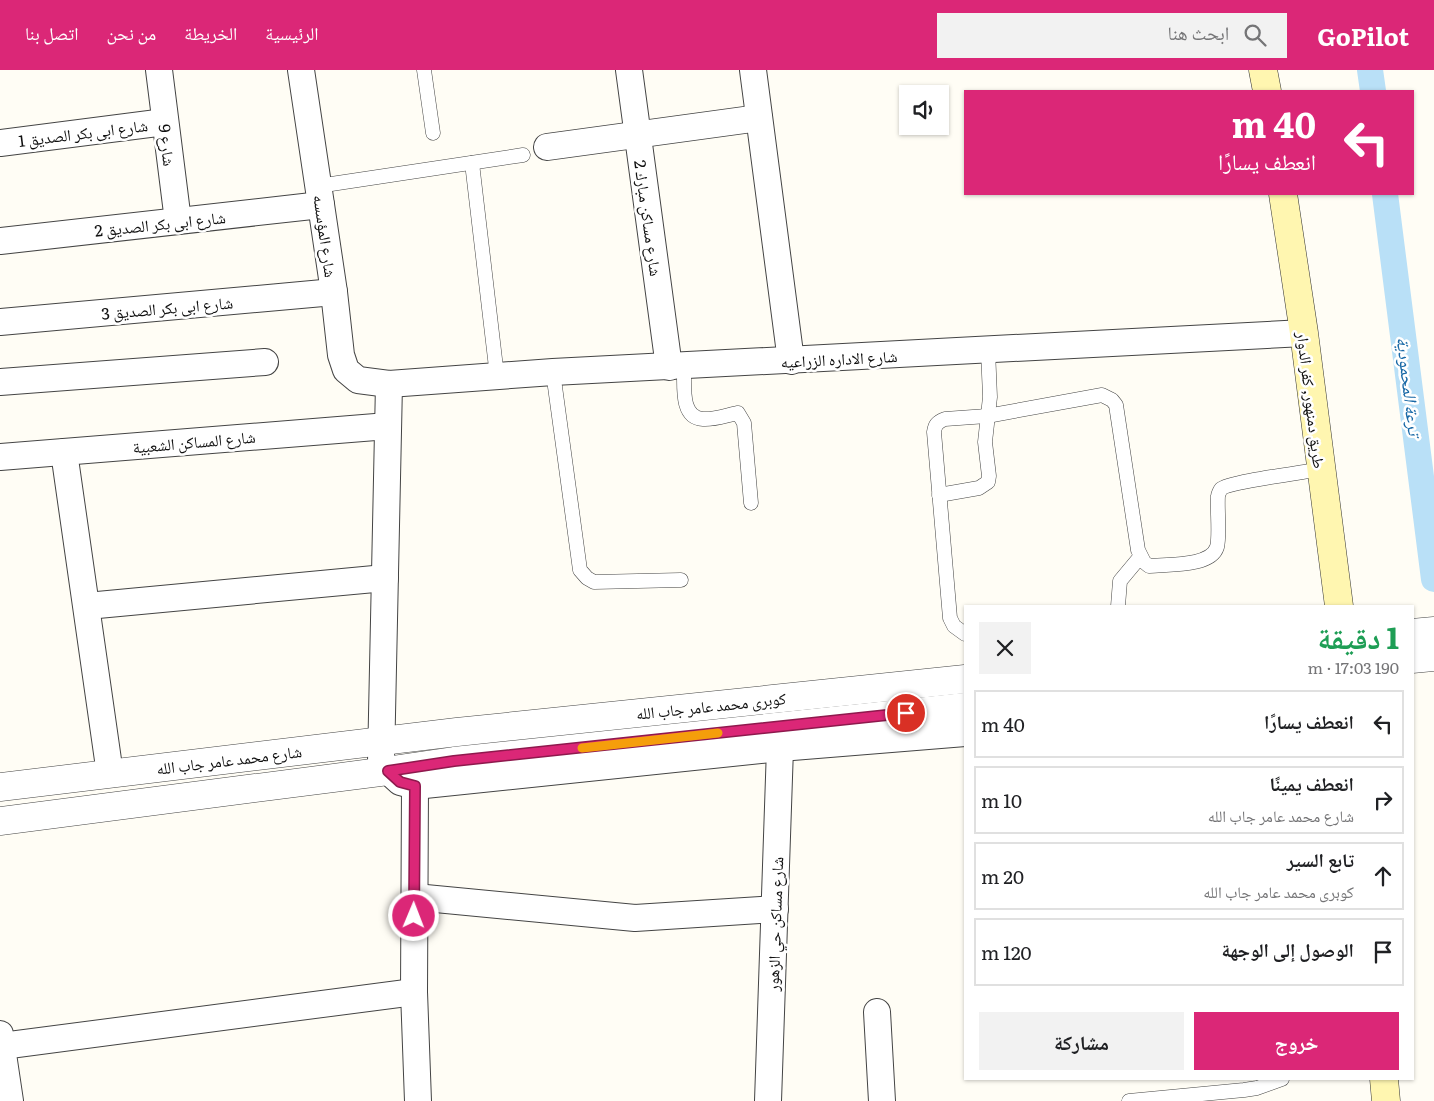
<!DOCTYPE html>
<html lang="ar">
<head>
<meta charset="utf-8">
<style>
  body { margin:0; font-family:Literata,"Noto Naskh Arabic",serif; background:#f2f2f2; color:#202124; direction:rtl; height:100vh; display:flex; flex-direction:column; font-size:19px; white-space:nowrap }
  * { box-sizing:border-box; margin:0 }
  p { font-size:16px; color:#757577 }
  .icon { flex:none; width:28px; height:28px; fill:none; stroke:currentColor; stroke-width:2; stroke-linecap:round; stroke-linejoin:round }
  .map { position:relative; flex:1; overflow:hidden; direction:ltr }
  .panel { position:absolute; left:964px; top:535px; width:450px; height:475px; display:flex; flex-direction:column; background:#fff; border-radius:0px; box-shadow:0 1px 4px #0004; direction:rtl }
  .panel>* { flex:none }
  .top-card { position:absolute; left:964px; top:20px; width:450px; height:105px; border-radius:0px; box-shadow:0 1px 4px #0004; direction:rtl; background:#db2777; color:#fff; overflow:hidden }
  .tools { position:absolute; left:899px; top:15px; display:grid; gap:10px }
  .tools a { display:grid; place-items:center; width:50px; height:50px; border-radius:0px; background:#fff; box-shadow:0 1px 4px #0004; font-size:25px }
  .pin { position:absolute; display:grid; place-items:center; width:42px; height:42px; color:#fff; margin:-21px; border:2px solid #fff; border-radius:50%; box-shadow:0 1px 5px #0007 }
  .me { position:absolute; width:55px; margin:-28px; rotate:1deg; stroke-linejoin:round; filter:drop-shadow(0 0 4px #0008) }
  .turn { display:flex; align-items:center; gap:18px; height:105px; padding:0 15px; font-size:22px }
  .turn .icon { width:65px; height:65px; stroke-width:2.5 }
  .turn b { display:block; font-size:35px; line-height:42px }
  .round { display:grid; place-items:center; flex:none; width:52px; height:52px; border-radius:0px; background:#f2f2f2 }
  .summary { display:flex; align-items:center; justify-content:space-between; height:85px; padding:0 15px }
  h1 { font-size:30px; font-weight:700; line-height:38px; color:#1e9e55 }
  .cta { display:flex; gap:10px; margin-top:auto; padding:10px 15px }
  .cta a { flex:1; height:58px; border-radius:0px; background:#db2777; color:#fff; font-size:20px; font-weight:700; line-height:58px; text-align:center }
  .cta a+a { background:#f2f2f2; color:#202124 }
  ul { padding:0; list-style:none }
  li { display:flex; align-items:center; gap:15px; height:68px; margin:0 10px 8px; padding:0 5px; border:2px solid #e0e0e0; border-radius:0px }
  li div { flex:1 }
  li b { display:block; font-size:19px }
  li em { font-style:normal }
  header { display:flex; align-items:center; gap:30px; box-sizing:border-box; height:70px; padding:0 25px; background:#db2777; color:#fff }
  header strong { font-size:24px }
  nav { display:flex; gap:28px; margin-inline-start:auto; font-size:18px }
  .search { width:350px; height:45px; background:#f2f2f2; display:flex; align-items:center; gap:12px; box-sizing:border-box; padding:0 18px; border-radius:0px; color:#757577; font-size:19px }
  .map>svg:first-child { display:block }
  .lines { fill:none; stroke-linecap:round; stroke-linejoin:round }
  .canal { stroke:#b9e0f7; stroke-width:26 }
  .service-casing { stroke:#444; stroke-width:15 }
  .minor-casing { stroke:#444; stroke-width:28 }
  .tertiary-casing { stroke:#444; stroke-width:29 }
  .secondary-casing { stroke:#333; stroke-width:29 }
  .service { stroke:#fff; stroke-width:14 }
  .minor { stroke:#fff; stroke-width:26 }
  .tertiary { stroke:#fff; stroke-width:28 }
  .secondary { stroke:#fff6b0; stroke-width:28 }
  .route-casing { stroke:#8e194d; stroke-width:12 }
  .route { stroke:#db2777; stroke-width:9 }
  .slow { stroke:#f59e0b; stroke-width:9 }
  .labels { text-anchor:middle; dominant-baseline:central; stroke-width:5; stroke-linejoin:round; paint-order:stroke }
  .street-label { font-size:16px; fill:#111; stroke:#fff }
  .water-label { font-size:18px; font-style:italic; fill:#1768a6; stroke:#fff }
</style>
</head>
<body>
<header>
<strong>GoPilot</strong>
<div class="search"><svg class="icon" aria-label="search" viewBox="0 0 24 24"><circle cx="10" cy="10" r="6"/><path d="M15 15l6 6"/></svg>ابحث هنا</div>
<nav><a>الرئيسية</a><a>الخريطة</a><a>من نحن</a><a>اتصل بنا</a></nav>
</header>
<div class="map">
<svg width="1434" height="1031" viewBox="0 0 1434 1031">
  <rect width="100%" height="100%" fill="#fffdf5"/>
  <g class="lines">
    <!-- canal -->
    <g class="canal">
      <path d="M1370 0 1373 21"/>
      <path d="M1385 124 1434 509"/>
    </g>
    <!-- service casing -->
    <g class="service-casing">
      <g id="service">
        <path d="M424 0 433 63"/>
        <path d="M472 93 497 306"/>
        <path d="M318 116 523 85"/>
        <path d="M684 296C685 312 679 348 703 349 714 350 727 345 738 343L744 353 751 433"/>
        <path d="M553 302 580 500 587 508 594 512 681 510"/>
        <path d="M939 425 979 418 988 412 989 406 985 372 990 327 988 280"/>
        <path d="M1118 536 1120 511 1140 487"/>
        <path d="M965 564 954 556 950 548 934 362C935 355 937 352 945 349L987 346 1102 325 1112 330 1116 335 1138 480 1144 492 1149 496C1167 494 1211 497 1217 477 1220 467 1217 439 1218 426 1218 425 1220 420 1221 419 1228 412 1307 402 1321 399"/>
        <path d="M1129 1031 1244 1020 1257 1018 1282 1009"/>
      </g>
    </g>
    <!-- minor casing -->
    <g class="minor-casing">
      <g id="minor">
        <path d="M159 0 178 151"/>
        <path d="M301 0 334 222 341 285 346 300 358 310 389 314 553 302 1304 263"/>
        <path d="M629 0 669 297"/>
        <path d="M753 0 791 291"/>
        <path d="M0 73 165 52"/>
        <path d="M547 77 759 48"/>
        <path d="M0 171 321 135"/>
        <path d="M0 252 334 222"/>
        <path d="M0 312 265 292"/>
        <path d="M64 382 110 704"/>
        <path d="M0 387 388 356"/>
        <path d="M87 536 385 508"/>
        <path d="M381 692 389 314"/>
        <path d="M388 701 400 712 415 716 780 678 965 663"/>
        <path d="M415 716 414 922 418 1031"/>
        <path d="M415 827 635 848 775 839"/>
        <path d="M877 942 882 1031"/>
        <path d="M0 964 10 1031"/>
        <path d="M2 976 414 922"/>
        <path d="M768 1031 780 678"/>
      </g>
    </g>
    <!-- tertiary casing -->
    <g class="tertiary-casing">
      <g id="tertiary">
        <path d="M1412 563 1434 561"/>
        <path d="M1412 589 1434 587"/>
        <path d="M0 717 457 662 965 609"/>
        <path d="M0 751 380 702 454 691 965 637"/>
      </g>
    </g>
    <!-- secondary casing -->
    <g class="secondary-casing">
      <g id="secondary">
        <path d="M1263 0 1267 21"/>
        <path d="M1283 124 1304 263 1339 536"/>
        <path d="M1384 1009 1386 1031"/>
      </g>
    </g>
    <!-- service -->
    <use href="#service" class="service"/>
    <!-- minor -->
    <use href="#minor" class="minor"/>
    <!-- tertiary -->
    <use href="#tertiary" class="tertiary"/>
    <!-- secondary -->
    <use href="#secondary" class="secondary"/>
  </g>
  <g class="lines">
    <!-- route casing -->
    <g class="route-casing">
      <path id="route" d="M414 846 415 716 400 712 388 701 454 691 906 643"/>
    </g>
    <!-- route -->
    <use href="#route" class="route"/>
    <!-- slow -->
    <path class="slow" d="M582 678 718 663"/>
  </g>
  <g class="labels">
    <!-- street labels -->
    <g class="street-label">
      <text transform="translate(83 62) rotate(-7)">شارع ابى بكر الصديق 1</text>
      <text transform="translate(168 75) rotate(83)">شارع 9</text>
      <text transform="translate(649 148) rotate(82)">شارع مساكن مبارك 2</text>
      <text transform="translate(160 153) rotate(-6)">شارع ابى بكر الصديق 2</text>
      <text transform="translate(326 166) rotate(82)">شارع المؤسسه</text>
      <text transform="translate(167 237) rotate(-5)">شارع ابى بكر الصديق 3</text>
      <text transform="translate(839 288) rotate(-3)">شارع الاداره الزراعيه</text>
      <text transform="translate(1312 330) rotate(83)">طريق دمنهور, كفر الدوار</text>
      <text transform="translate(194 371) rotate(-5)">شارع المساكن الشعبية</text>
      <text transform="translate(711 635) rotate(-6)">كوبرى محمد عامر جاب الله</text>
      <text transform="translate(229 689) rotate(-7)">شارع محمد عامر جاب الله</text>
      <text transform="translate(774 854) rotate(-88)">شارع مساكن حي الزهور</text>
    </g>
    <!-- water labels -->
    <g class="water-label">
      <text transform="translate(1410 316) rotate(83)">ترعة المحمودية</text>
    </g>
  </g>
</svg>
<div class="tools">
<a><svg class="icon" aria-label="sound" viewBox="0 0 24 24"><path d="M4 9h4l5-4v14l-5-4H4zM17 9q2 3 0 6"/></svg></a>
</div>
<div class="pin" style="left:906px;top:643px;background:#d93025"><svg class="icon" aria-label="arrive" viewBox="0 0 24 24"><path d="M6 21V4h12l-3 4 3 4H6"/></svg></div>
<svg class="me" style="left:414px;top:846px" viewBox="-20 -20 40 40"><circle r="17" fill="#db2777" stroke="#fff" stroke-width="3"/><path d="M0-11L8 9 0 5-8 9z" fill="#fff"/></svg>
<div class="top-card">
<div class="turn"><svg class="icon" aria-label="left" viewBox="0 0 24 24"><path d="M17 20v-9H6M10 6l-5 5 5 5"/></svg><div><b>40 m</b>انعطف يسارًا</div></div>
</div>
<section class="panel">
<div class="summary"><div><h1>1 دقيقة</h1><p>190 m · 17:03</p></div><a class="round"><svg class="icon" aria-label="close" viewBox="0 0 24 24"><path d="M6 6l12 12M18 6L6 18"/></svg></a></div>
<ul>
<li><svg class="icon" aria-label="left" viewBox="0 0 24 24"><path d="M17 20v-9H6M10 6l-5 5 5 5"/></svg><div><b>انعطف يسارًا</b></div><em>40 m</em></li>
<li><svg class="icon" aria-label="right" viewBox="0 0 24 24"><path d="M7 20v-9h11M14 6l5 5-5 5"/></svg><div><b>انعطف يمينًا</b><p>شارع محمد عامر جاب الله</p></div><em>10 m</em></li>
<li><svg class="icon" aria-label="ahead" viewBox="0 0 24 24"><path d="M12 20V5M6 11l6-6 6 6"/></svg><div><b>تابع السير</b><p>كوبرى محمد عامر جاب الله</p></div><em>20 m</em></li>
<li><svg class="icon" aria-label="arrive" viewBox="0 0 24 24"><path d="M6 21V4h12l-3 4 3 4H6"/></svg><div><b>الوصول إلى الوجهة</b></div><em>120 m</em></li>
</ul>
<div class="cta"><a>خروج</a><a>مشاركة</a></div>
</section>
</div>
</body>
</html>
